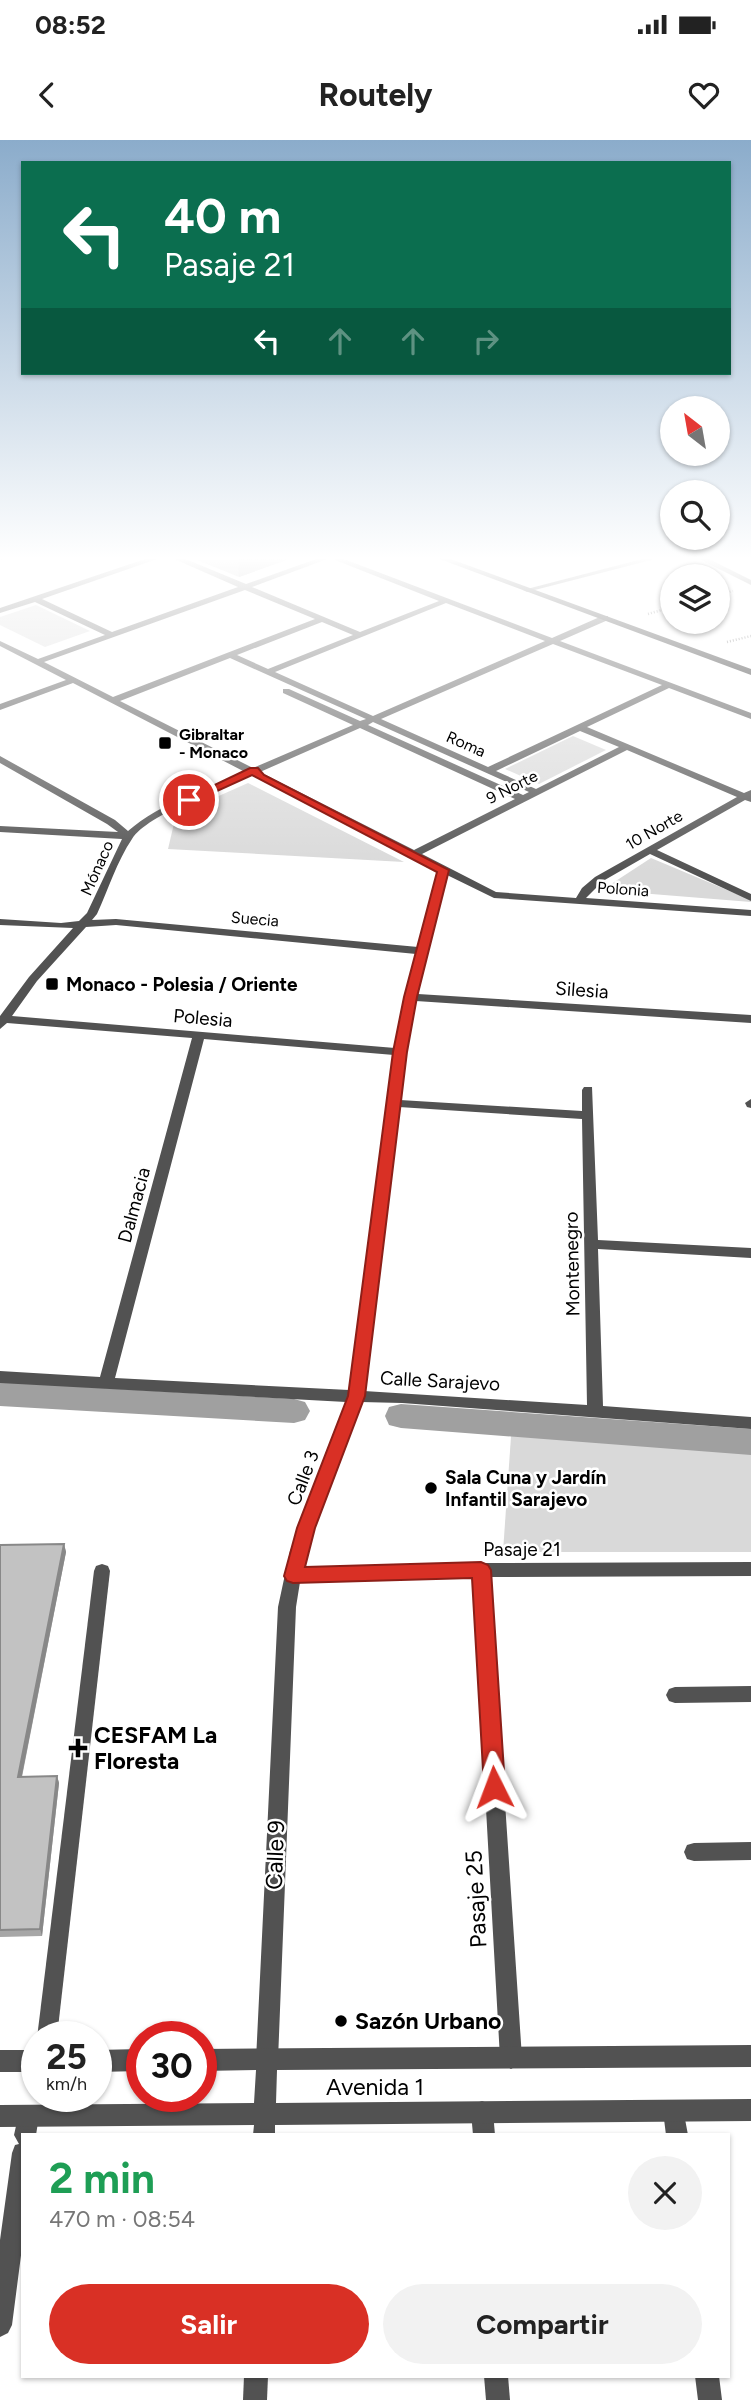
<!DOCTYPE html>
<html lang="es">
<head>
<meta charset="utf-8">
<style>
  body { margin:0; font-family:Figtree,sans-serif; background:#f2f2f2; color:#222; height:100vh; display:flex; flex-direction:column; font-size:26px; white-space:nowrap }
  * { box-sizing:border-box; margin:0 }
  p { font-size:23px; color:#767676 }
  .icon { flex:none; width:38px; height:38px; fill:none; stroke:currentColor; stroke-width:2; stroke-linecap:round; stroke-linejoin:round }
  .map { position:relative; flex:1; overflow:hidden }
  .panel { position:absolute; left:21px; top:1993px; width:709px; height:245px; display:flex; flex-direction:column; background:#fff; border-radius:0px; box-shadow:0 2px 5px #0004 }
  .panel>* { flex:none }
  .banner { position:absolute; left:21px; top:21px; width:710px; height:214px; border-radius:0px; box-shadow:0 2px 5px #0004; background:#0b6e4f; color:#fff; overflow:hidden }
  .needle { width:46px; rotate:329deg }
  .controls { position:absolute; left:660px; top:256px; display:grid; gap:14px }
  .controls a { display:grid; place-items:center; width:70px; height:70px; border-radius:50%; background:#fff; box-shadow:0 2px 5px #0004; font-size:35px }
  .speed { position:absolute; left:21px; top:1881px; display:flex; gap:14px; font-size:35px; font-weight:700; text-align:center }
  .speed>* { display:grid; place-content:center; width:91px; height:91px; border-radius:50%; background:#fff; box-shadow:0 2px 5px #0004; line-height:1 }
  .speed small { font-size:18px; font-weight:400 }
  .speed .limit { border:10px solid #d22; background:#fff; color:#111 }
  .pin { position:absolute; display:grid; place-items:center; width:60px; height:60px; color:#fff; margin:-30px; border:4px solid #fff; border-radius:50%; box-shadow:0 2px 7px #0007 }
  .me { position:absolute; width:77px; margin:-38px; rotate:357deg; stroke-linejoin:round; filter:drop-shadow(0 0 5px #0008) }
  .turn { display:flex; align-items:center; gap:24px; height:147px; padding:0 28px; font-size:32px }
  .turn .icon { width:91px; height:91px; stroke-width:2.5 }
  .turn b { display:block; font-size:49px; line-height:60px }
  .lanes { display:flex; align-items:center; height:66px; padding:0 28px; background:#0003; justify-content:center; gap:35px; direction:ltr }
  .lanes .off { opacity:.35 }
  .round { display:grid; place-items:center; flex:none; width:74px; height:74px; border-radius:37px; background:#f2f2f2 }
  .head { display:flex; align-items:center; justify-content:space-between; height:119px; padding:0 28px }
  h1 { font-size:42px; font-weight:700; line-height:52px; color:#1e9e55 }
  .cta { display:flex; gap:14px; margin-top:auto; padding:14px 28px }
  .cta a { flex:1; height:80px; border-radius:42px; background:#d93025; color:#fff; font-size:28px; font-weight:700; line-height:80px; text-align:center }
  .cta a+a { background:#f2f2f2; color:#222 }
  .status { display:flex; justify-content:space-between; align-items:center; height:49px; padding:0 35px; background:#fff; direction:ltr }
  .status svg { height:19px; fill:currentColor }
  header { display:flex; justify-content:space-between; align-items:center; height:91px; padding:0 28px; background:#fff; font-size:32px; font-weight:700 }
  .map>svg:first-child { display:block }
  .green { fill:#d9d9d9 }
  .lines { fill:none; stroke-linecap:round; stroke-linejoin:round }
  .canal { fill:#a0a0a0; fill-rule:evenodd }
  .path { stroke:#747474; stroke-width:2.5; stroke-dasharray:1 2; stroke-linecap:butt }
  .service { fill:#525252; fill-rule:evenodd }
  .minor { fill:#525252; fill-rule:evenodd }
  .tertiary { fill:#525252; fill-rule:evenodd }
  .secondary { fill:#1f1f1f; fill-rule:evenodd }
  .wall { fill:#a7a7a7 }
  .shaded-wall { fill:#888 }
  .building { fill:#c2c2c2; stroke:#888; stroke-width:2 }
  .route { fill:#d93025; stroke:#8d1f18; stroke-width:2 }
  .poi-dot { fill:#000; stroke:#fff; stroke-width:2.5 }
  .labels { text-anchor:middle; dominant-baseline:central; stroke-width:5; stroke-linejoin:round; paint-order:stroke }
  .far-poi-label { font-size:16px; font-weight:bold; fill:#000; stroke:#fff; text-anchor:start }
  .far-street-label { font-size:16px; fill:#000; stroke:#fff }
  .poi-label { font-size:19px; font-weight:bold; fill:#000; stroke:#fff; text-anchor:start }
  .street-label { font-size:19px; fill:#000; stroke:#fff }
  .near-poi-label { font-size:23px; font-weight:bold; fill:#000; stroke:#fff; text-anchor:start }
  .near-street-label { font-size:23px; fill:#000; stroke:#fff }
</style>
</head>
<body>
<div class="status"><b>08:52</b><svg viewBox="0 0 49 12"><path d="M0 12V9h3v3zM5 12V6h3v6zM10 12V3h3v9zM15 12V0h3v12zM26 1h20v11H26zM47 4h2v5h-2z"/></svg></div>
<header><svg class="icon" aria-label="back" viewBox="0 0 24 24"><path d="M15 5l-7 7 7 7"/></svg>Routely<svg class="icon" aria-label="heart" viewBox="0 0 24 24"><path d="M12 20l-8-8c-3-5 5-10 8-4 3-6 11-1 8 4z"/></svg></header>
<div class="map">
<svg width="751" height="2260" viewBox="0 0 751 2260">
  <rect width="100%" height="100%" fill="#fff"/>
  <!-- green -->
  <g class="green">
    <path d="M36 465 90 491 45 507 0 485V477Z"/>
    <path d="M573 596 606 610 539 644 505 629Z"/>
    <path d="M248 643 404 722 168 709 176 675Z"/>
    <path d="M651 718 751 760V762L602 750Z"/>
    <path d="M512 1282 751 1297V1412H503Z"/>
  </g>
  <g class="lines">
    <!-- canal -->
    <g class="canal">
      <path d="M0 1242 294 1259 305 1262 310 1271 305 1280 294 1283 0 1266Z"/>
      <path d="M401 1264 751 1289V1315L401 1288 389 1285 385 1276 389 1267Z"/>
    </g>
    <!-- path -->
    <g class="path">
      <path d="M718 455 733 451"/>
      <path d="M648 474 672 467"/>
      <path d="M727 502 751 496"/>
    </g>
    <!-- service -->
    <path class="service" d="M102 1424 108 1426 110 1431 57 1897 37 1898 94 1431 96 1426Z"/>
    <!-- minor -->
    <g class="minor">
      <path d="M0 418H5L1 420Z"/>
      <path d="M148 418H160L42 459 112 492 238 447 172 418H183L246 444 319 418H330L252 447 360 492 439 461 330 418H341L552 498 602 476H608V480L560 501 751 573V579L669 548 587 587 744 653 751 650V662L745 660 657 710 751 754V761L650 714 603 741 586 758 751 770V776L494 758 447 735 418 854 751 875V883L416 861 406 912 400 960 582 971V950L584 947H592L598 1100 751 1108V1118L598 1109 603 1266 751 1277V1289L402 1263 361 1262 306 1411 303 1428 481 1423 751 1422V1436L490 1437 522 1918 518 1925 511 1929 504 1925 500 1918 473 1437 300 1442 296 1467 278 1920 274 1927 267 1931 260 1927 256 1920 278 1467 290 1411 346 1262 0 1243V1231L100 1237 192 898 7 883 0 889V876L29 837 73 788 0 785V779L61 783 79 781 87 773 122 699 0 692V686L118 692 107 684 0 623V616L115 680 128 691C161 663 205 649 245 632L73 543 0 570V564L66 540 0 506V501L38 519 105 495 35 462 0 473V468ZM245 450 315 479 113 557 44 522ZM446 463 545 501 373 576 275 532ZM322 482 353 495 268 529 237 515ZM553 504 662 545 488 627 381 579ZM230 518 366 579 360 581 289 549H283V553L353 585 253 628 120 561ZM373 582 529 652 523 655 368 585ZM360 588 515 659 414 710 260 632ZM580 591 619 607 536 649 496 631ZM627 610 737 657 595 737 582 748 576 758 496 752 422 714ZM252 635 438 730 418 807 116 779 92 780 97 774C108 750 117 721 132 699 148 674 223 648 252 635ZM116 785 416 814 395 908 12 876 37 841 86 787ZM204 899 394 915 349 1250 115 1238ZM399 967 582 979 587 1265 364 1251Z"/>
      <path d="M646 418H659L527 452 523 450Z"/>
      <path d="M697 418H707L751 440V445Z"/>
      <path d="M751 959V968L747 967 745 963Z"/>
      <path d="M751 1546V1562L675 1563 669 1561 666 1555 669 1549 675 1547Z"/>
      <path d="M751 1702V1720L694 1721 687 1719 684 1712 687 1705 694 1703Z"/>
      <path d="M674 1960 682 1963 688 1995H666L663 1971 666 1963Z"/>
      <path d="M482 1961 490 1964 493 1972 495 1995H473L471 1972 474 1964Z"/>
      <path d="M28 1965 36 1968 39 1976 36 1995H23V2100L12 2185 8 2193 0 2197V2100L12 2013 15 2005 19 2004 14 1995 20 1968Z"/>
      <path d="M484 2236H508L510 2260H486Z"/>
      <path d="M695 2236H719L722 2260H698Z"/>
    </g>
    <!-- tertiary -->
    <g class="tertiary">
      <path d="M751 1905V1927L277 1930 276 1963 751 1959V1981L275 1985V1995H253L254 1985 0 1987V1965L254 1963 256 1930 201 1931V1909Z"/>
      <path d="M142 1909V1931L96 1932V1910Z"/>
      <rect x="0" y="1910" width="37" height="22"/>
      <path d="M244 2236H268L267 2260H243Z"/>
    </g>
    <!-- secondary -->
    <path class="secondary" d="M437 418H448L751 529V535Z"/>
  </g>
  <!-- wall -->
  <g class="wall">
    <path d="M192 418H292L239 437Z"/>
    <path d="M64 1404 66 1412 22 1637 57 1636 59 1643 42 1796 0 1797V1405Z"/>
  </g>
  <!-- shaded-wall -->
  <g class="shaded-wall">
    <path d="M242 418H292L239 437 238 419Z"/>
    <path d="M64 1404 66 1412 20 1645 18 1637Z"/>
    <path d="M57 1636 59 1643 42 1796 40 1789Z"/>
  </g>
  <!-- building -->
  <path class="building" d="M64 1404 18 1637 57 1636 40 1789 0 1790V1405Z"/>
  <!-- sky -->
  <linearGradient id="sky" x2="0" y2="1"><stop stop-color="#8baccb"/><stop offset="0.57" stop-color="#fff"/><stop offset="1" stop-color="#fff" stop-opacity="0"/></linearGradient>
  <rect width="751" height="734" fill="url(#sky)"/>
  <!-- route -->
  <path class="route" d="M250 628H258L264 635 449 730 417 857 407 912 365 1256 315 1388 305 1427 481 1422 488 1425 491 1430 505 1647 502 1654 494 1657 487 1654 484 1647 472 1438 293 1443 287 1441 284 1436 297 1388 348 1256 393 912 404 857 437 732 252 635 193 662 183 660Z"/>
  <!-- markers -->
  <g class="poi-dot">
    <rect x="158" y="596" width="14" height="14" rx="3.5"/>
    <rect x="45" y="837" width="14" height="14" rx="3.5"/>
    <circle cx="431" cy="1348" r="7"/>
    <path d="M74.5 1597.5h7v7h7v7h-7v7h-7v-7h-7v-7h7z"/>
    <circle cx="341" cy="1881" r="7"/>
  </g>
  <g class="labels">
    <!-- far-poi labels -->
    <g class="far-poi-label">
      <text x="179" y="594">Gibraltar<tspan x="179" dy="18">- Monaco</tspan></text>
    </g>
    <!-- far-street labels -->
    <g class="far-street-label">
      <text transform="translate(466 604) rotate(24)">Roma</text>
      <text transform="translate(512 647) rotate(-27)">9 Norte</text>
      <text transform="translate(654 690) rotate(-30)">10 Norte</text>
      <text transform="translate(97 728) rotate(-66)">Mónaco</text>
      <text transform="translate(623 749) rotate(4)">Polonia</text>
      <text transform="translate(255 779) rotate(5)">Suecia</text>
    </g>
    <!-- poi labels -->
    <g class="poi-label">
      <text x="66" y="844">Monaco - Polesia / Oriente</text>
      <text x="445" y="1337">Sala Cuna y Jardín<tspan x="445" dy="22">Infantil Sarajevo</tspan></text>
    </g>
    <!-- street labels -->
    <g class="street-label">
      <text transform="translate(582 850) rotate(4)">Silesia</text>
      <text transform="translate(203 878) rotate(5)">Polesia</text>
      <text transform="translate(134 1065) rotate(-75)">Dalmacia</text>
      <text transform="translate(572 1124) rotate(-91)">Montenegro</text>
      <text transform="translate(440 1241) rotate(3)">Calle Sarajevo</text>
      <text transform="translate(303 1338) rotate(-69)">Calle 3</text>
      <text x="522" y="1409">Pasaje 21</text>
    </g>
    <!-- near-poi labels -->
    <g class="near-poi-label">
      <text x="94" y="1595">CESFAM La<tspan x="94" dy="26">Floresta</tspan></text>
      <text x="355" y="1881">Sazón Urbano</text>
    </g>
    <!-- near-street labels -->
    <g class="near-street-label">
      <text transform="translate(275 1715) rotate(-88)">Calle 9</text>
      <text transform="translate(476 1759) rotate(-93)">Pasaje 25</text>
      <text x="375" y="1947">Avenida 1</text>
    </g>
  </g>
</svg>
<div class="controls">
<a><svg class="needle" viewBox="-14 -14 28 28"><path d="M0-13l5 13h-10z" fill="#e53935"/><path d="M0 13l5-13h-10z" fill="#767676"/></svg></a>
<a><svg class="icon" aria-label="search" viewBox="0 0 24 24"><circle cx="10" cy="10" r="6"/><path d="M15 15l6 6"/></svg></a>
<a><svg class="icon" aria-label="layers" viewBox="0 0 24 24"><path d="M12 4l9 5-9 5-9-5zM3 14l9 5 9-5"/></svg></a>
</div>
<div class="speed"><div>25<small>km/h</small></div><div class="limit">30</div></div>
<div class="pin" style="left:189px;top:660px;background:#d93025"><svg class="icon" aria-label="arrive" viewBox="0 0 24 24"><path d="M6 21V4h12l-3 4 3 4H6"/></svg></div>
<svg class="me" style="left:494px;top:1647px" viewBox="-20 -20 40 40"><path d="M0-17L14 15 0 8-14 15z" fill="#d93025" stroke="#fff" stroke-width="4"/></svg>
<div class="banner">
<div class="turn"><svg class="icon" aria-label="left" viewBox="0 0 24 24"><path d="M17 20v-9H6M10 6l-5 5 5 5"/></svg><div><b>40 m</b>Pasaje 21</div></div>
<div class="lanes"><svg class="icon" aria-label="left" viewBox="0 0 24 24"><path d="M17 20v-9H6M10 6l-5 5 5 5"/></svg><svg class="icon off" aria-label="ahead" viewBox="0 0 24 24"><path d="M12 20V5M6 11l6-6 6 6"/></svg><svg class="icon off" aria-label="ahead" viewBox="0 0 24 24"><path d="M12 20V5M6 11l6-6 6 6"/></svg><svg class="icon off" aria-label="right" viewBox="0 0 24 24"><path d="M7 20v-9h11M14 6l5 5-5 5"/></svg></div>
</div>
<section class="panel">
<div class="head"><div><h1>2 min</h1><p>470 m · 08:54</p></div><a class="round"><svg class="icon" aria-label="close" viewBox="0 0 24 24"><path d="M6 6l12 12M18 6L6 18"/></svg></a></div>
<div class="cta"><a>Salir</a><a>Compartir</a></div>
</section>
</div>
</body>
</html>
